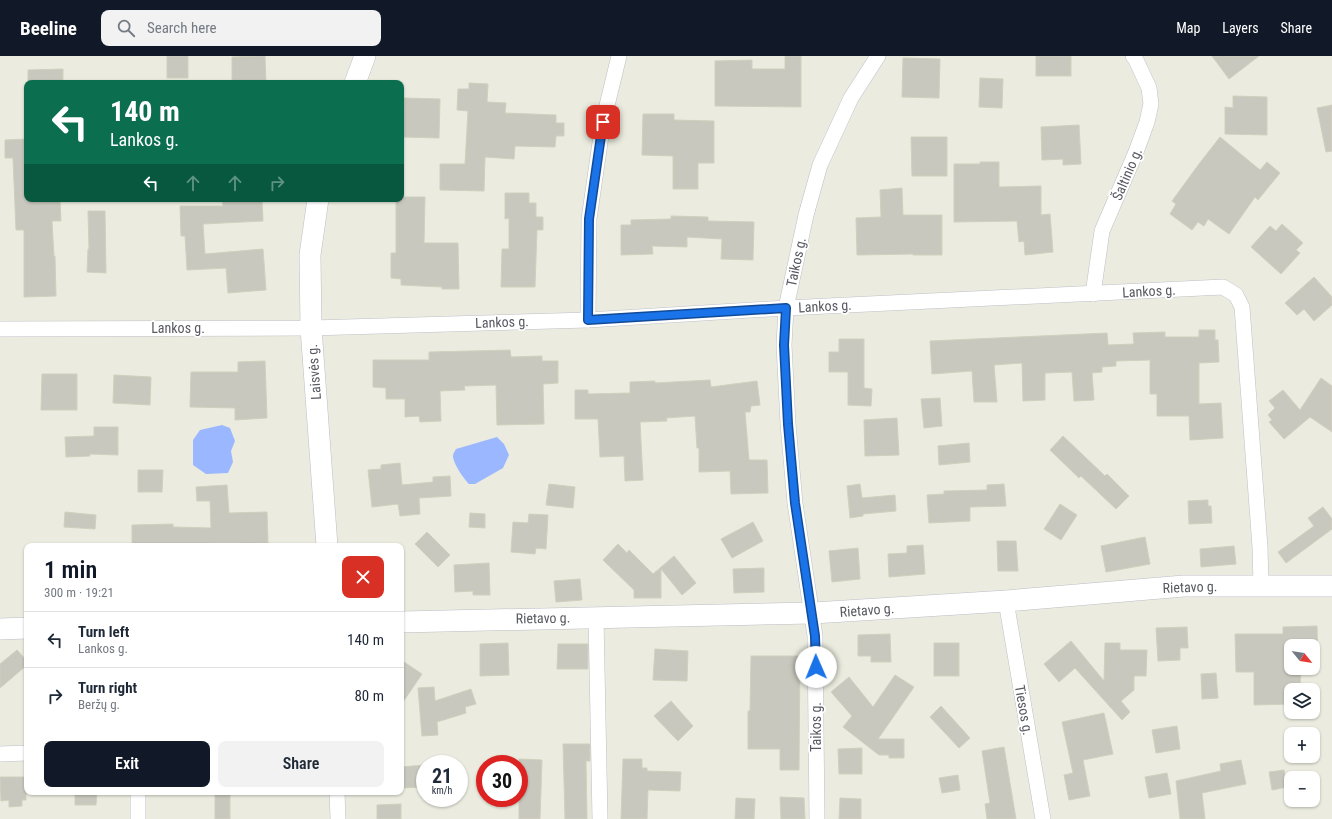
<!DOCTYPE html>
<html lang="en">
<head>
<meta charset="utf-8">
<style>
  body { margin:0; font-family:"Roboto Condensed",sans-serif; background:#f2f2f3; color:#1f2937; height:100vh; display:flex; flex-direction:column; font-size:15px; white-space:nowrap }
  * { box-sizing:border-box; margin:0 }
  p { font-size:13px; color:#747a83 }
  .icon { flex:none; width:22px; height:22px; fill:none; stroke:currentColor; stroke-width:2; stroke-linecap:round; stroke-linejoin:round }
  .map { position:relative; flex:1; overflow:hidden }
  .sheet { position:absolute; left:24px; top:487px; width:380px; height:252px; display:flex; flex-direction:column; background:#fff; border-radius:8px; box-shadow:0 1px 3px #0004 }
  .sheet>* { flex:none }
  .banner { position:absolute; left:24px; top:24px; width:380px; height:122px; border-radius:8px; box-shadow:0 1px 3px #0004; background:#0b6e4f; color:#fff; overflow:hidden }
  .needle { width:26px; rotate:120deg }
  .controls { position:absolute; left:1284px; top:583px; display:grid; gap:8px }
  .controls a { display:grid; place-items:center; width:36px; height:36px; border-radius:8px; background:#fff; box-shadow:0 1px 3px #0004; font-size:20px }
  .speed { position:absolute; left:416px; top:699px; display:flex; gap:8px; font-size:20px; font-weight:700; text-align:center }
  .speed>* { display:grid; place-content:center; width:52px; height:52px; border-radius:50%; background:#fff; box-shadow:0 1px 3px #0004; line-height:1 }
  .speed small { font-size:10px; font-weight:400 }
  .speed .limit { border:6px solid #d22; background:#fff; color:#111 }
  .pin { position:absolute; display:grid; place-items:center; width:34px; height:34px; color:#fff; margin:-17px; border-radius:8px; box-shadow:0 2px 6px #0006 }
  .me { position:absolute; width:44px; margin:-22px; rotate:359deg; stroke-linejoin:round; filter:drop-shadow(0 0 3px #0008) }
  .turn { display:flex; align-items:center; gap:14px; height:84px; padding:0 20px; font-size:18px }
  .turn .icon { width:52px; height:52px; stroke-width:2.5 }
  .turn b { display:block; font-size:28px; line-height:34px }
  .lanes { display:flex; align-items:center; height:38px; padding:0 20px; background:#0003; justify-content:center; gap:20px; direction:ltr }
  .lanes .off { opacity:.35 }
  .round { display:grid; place-items:center; flex:none; width:42px; height:42px; border-radius:8px; background:#f2f2f3 }
  .summary { display:flex; align-items:center; justify-content:space-between; height:68px; padding:0 20px }
  h1 { font-size:24px; font-weight:600; line-height:30px; color:#111827 }
  .primary-button { display:flex; gap:8px; margin-top:auto; padding:8px 20px }
  .primary-button a { flex:1; height:46px; border-radius:8px; background:#111827; color:#fff; font-size:16px; font-weight:600; line-height:46px; text-align:center }
  .primary-button a+a { background:#f2f2f3; color:#1f2937 }
  ul { padding:0; list-style:none }
  li { display:flex; align-items:center; gap:12px; height:56px; padding:0 20px; border-top:1px solid #e0e1e3 }
  li div { flex:1 }
  li b { display:block; font-size:15px }
  li em { font-style:normal }
  header { display:flex; align-items:center; gap:24px; box-sizing:border-box; height:56px; padding:0 20px; background:#111827; color:#fff }
  header strong { font-size:19px }
  nav { display:flex; gap:22px; margin-inline-start:auto; font-size:14px }
  .search { width:280px; height:36px; background:#f2f2f3; display:flex; align-items:center; gap:10px; box-sizing:border-box; padding:0 14px; border-radius:8px; color:#747a83; font-size:15px }
  .map>svg:first-child { display:block }
  .water { fill:#9bb7ff }
  .building { fill:#c9c8be; stroke:#d0d0bd }
  .lines { fill:none; stroke-linecap:round; stroke-linejoin:round }
  .street-casing { stroke:#bebfc7; stroke-width:16 }
  .secondary-casing { stroke:#bcbdc6; stroke-width:22 }
  .street { stroke:#fff; stroke-width:15 }
  .secondary { stroke:#fff; stroke-width:21 }
  .route-casing { stroke:#114b97; stroke-width:10 }
  .route { stroke:#1a73e8; stroke-width:7 }
  .labels { text-anchor:middle; dominant-baseline:central; stroke-width:3.5; stroke-linejoin:round; paint-order:stroke }
  .street-label { font-size:14px; fill:#585961; stroke:#fff }
</style>
</head>
<body>
<header>
<strong>Beeline</strong>
<div class="search"><svg class="icon" aria-label="search" viewBox="0 0 24 24"><circle cx="10" cy="10" r="6"/><path d="M15 15l6 6"/></svg>Search here</div>
<nav><a>Map</a><a>Layers</a><a>Share</a></nav>
</header>
<div class="map">
<svg width="1332" height="763" viewBox="0 0 1332 763">
  <rect width="100%" height="100%" fill="#ebecdf"/>
  <!-- water -->
  <g class="water">
    <path d="M222 369 230 372 235 385 231 395 233 406 228 417 206 418 193 409V384L200 374Z"/>
    <path d="M497 381 504 388 509 399 503 412 475 428H469C464 423 452 406 453 399 454 396 455 395 456 393Z"/>
  </g>
  <!-- building -->
  <g class="building">
    <rect x="167" y="0" width="21" height="22"/>
    <path d="M258 0H265L266 27H232V1Z"/>
    <path d="M785 0H801V51L715 50V5L752 4V13H785Z"/>
    <rect x="1036" y="0" width="35" height="20"/>
    <path d="M1212 0H1259L1229 23Z"/>
    <path d="M903 2 940 3 939 42 902 41Z"/>
    <path d="M63 13V27H28V14Z"/>
    <path d="M980 22 1003 23 1002 52 979 51Z"/>
    <path d="M469 27 488 28 487 46 506 47 505 57 556 59V67H564V80H556L555 91 515 90 514 103 485 101 484 135 440 134V108H465L468 55 457 54 458 33H469Z"/>
    <path d="M1233 40 1267 41V79L1225 78V51L1233 52Z"/>
    <path d="M404 42 440 43 439 82 403 81Z"/>
    <path d="M1332 49V95L1326 96 1317 52Z"/>
    <path d="M643 58H674V64L714 65V107H698V133H673V100L642 99Z"/>
    <path d="M1079 69 1081 108 1063 109V103L1042 104 1041 71Z"/>
    <path d="M911 81H947V120H912Z"/>
    <path d="M1220 81 1260 114 1267 106 1280 117 1258 144 1255 141 1229 178 1208 163 1204 170 1198 166 1192 174 1170 158 1176 148 1172 145 1199 108Z"/>
    <path d="M27 83V143H60L61 165H52L54 200H55L56 240 24 241V174H16L13 102H5V84Z"/>
    <path d="M980 106H999V131L1041 130V159L1050 158 1053 196 1025 199 1024 185 1019 186 1017 165 954 166V108H980Z"/>
    <path d="M902 132 903 159H942V199H913V198L857 199 856 162 881 161 880 134Z"/>
    <path d="M505 137H529V147H536V161H543V174H537L535 231H501L502 193H509V162L505 163Z"/>
    <path d="M401 141H425L424 187H458L459 233H442V231L401 229V223L391 222V197H396V143H401Z"/>
    <path d="M222 143H262L263 165 203 168 205 198 263 193 266 234 228 237 226 212 187 214 185 180H181L180 150H223Z"/>
    <path d="M88 155H105L106 217 87 216 88 193H89Z"/>
    <path d="M671 160 708 161V165L754 166 753 204 721 203 722 183 687 181V191L652 190 653 198 621 199V169H631V164L671 163Z"/>
    <path d="M1282 168 1303 187 1296 194 1300 197 1281 218 1251 191 1270 170 1276 175Z"/>
    <path d="M1314 221 1332 241V249L1314 265 1304 253 1297 259 1285 247Z"/>
    <path d="M1199 274H1215V284H1218L1219 306 1199 307V348L1221 347 1223 382 1190 384 1189 360H1157V338H1150V304L1116 305V310L1102 311V316L1092 317 1094 344 1074 345 1072 316 1045 317V344L1023 345 1022 307 994 309 997 346H974L972 315 932 318 930 285 1107 277 1108 289 1134 288 1133 277 1165 276V281H1199Z"/>
    <path d="M839 283H864V332L872 333 871 350 848 349V316H829V296H839Z"/>
    <path d="M510 294 511 301 542 300V305H558V327L543 328 544 368 497 369 496 329 464 330 465 334 440 335 441 365 420 366 419 360 405 361V343H386V332L373 331V304H429V296Z"/>
    <path d="M265 305 267 362 235 364V352L190 351 191 316H238V306Z"/>
    <path d="M42 318H77V354H41Z"/>
    <path d="M114 319 151 321 150 349 113 347Z"/>
    <path d="M1321 322 1332 330V376L1310 361 1284 383 1269 366 1272 364 1268 359 1275 352 1269 345 1283 334 1300 354Z"/>
    <path d="M710 324 711 331 757 325 760 349 751 350 750 356H745L749 404H767L768 437 731 438 730 415 699 416V392H697L695 360 666 362 667 365 640 366 643 424 625 425 624 400 600 401 598 363H575V334H588V338L630 337V326L655 325V327Z"/>
    <path d="M940 342 942 370 924 372 921 343Z"/>
    <path d="M897 362 899 399 865 400 864 364Z"/>
    <path d="M94 371H118V399L90 398V400L66 401 65 381 94 380Z"/>
    <path d="M1063 380 1105 420 1107 418 1129 440 1116 453 1081 420 1079 422 1050 394Z"/>
    <path d="M969 387 970 406 939 409 938 390Z"/>
    <path d="M400 407 402 429 433 426V421L450 420 451 440 419 442 420 458 400 460 398 448 372 451 368 414 381 413V409Z"/>
    <path d="M138 414H163L162 436H138Z"/>
    <path d="M549 428 575 431 573 452 546 449Z"/>
    <path d="M860 428 862 442 895 439 896 455 863 458V460L850 462 847 430Z"/>
    <path d="M1004 428 1006 450 970 451V465L929 467 927 439 944 438V435L987 434V429Z"/>
    <path d="M227 429 229 457 267 456 268 487H257V490H241V487H209V490H132V469L173 468V471L211 472 210 445H197L196 431Z"/>
    <path d="M1208 444V450H1211L1212 467 1189 468 1188 445Z"/>
    <path d="M1060 448 1077 459 1061 484 1044 473Z"/>
    <path d="M1323 451 1332 463V473L1286 507 1278 496 1314 470 1308 462Z"/>
    <path d="M65 456 96 459 95 473 64 471Z"/>
    <path d="M470 457 485 458V472L469 471Z"/>
    <path d="M529 458 548 459 546 493 536 492 535 498 511 496 513 466 528 467Z"/>
    <path d="M753 466 763 485 732 502 721 483Z"/>
    <path d="M427 476 450 499 438 511 415 488Z"/>
    <path d="M1145 481 1150 508 1106 516 1101 490Z"/>
    <path d="M997 485H1016L1018 515H998Z"/>
    <path d="M618 488 627 497 629 494 653 518 674 500 696 527 682 539 661 513V542H634V534L603 504Z"/>
    <path d="M923 489 925 518 889 521 888 498 907 497V490Z"/>
    <path d="M1234 490 1236 508 1201 511 1200 493Z"/>
    <path d="M858 492 860 523 832 526 829 495Z"/>
    <path d="M489 507 490 539H473V535L455 536 454 509Z"/>
    <path d="M764 512V536L734 537 733 513Z"/>
    <path d="M580 523 582 544 556 546 554 525Z"/>
    <path d="M1317 570 1318 604H1313V590H1291V612H1301L1300 634H1291V648L1254 649V616H1236L1235 578H1283V571Z"/>
    <path d="M1187 571 1188 592H1180V604L1158 605 1156 572Z"/>
    <path d="M890 578 891 606H871V600H858V579Z"/>
    <path d="M1071 585 1104 625 1105 587H1120V594H1147L1146 620H1134V634L1121 645 1130 656 1122 664 1075 612 1059 626 1044 608Z"/>
    <path d="M508 587 509 619 480 620V588Z"/>
    <rect x="934" y="587" width="25" height="33"/>
    <path d="M558 588H588V613H557Z"/>
    <path d="M655 593 688 595 687 625 653 624Z"/>
    <path d="M17 594 27 605V609L0 632V608Z"/>
    <path d="M751 600H800L799 714H780V693H748V655H750Z"/>
    <path d="M401 604 422 618 401 649Z"/>
    <path d="M1216 617 1218 642 1202 643 1201 618Z"/>
    <path d="M895 619 914 631 878 683H904V702H889V699H879L843 671 852 660 831 636 849 621 873 651Z"/>
    <path d="M434 631 435 645 471 633 476 648 465 651 466 657 437 666 438 679 422 680 418 632Z"/>
    <path d="M671 645 693 670 678 685 654 660Z"/>
    <path d="M941 650 970 682 959 692 930 661Z"/>
    <path d="M1104 657 1113 698 1083 704 1090 740 1069 744 1064 719 1073 717 1062 666Z"/>
    <path d="M1177 670 1180 693 1156 697 1152 674Z"/>
    <path d="M563 688H590V705H586L587 763H565Z"/>
    <path d="M1004 691 1016 763H987L985 748 990 747 982 695Z"/>
    <path d="M862 692V718H839L838 693Z"/>
    <path d="M519 703 542 704 540 763H519Z"/>
    <path d="M623 703H642V712H647V715L681 716 680 735 648 734 647 763H621Z"/>
    <path d="M1241 704 1246 728 1202 737 1205 763H1180L1176 725 1221 715 1220 708Z"/>
    <path d="M425 709V731L401 732V711Z"/>
    <path d="M1284 714 1287 731 1272 734 1269 716Z"/>
    <path d="M1167 717 1171 738 1149 742 1145 721Z"/>
    <path d="M958 719 960 734 942 737 939 722Z"/>
    <path d="M0 721H26V744H22V750L9 751V744L1 745Z"/>
    <path d="M75 736H97L96 749H75Z"/>
    <rect x="215" y="736" width="15" height="27"/>
    <path d="M780 741 804 742 805 763H781Z"/>
    <path d="M736 742 755 743 754 763H735Z"/>
    <path d="M840 742 861 743V763H839Z"/>
    <path d="M401 748V763H377V749Z"/>
  </g>
  <g class="lines">
    <!-- street casing -->
    <g class="street-casing">
      <g id="street">
        <path d="M1093 238 1102 175 1136 96 1147 66 1151 48 1149 32 1136 4 1133 0"/>
        <path d="M588 264 589 163 603 66 619 0"/>
        <path d="M0 273 311 272 588 264 786 252 1223 231 1236 239 1242 251 1260 491 1261 530"/>
        <path d="M1006 545 1043 763"/>
        <path d="M596 561 600 763"/>
        <path d="M0 698 27 697"/>
        <path d="M138 736V763"/>
        <path d="M337 736 338 763"/>
        <path d="M817 763 815 580 795 447 788 368 784 289 786 252 806 159 820 109 851 42 878 0"/>
      </g>
    </g>
    <!-- secondary casing -->
    <g class="secondary-casing">
      <g id="secondary">
        <path d="M355 27 365 0"/>
        <path d="M318 143 310 199 311 272 327 490"/>
        <path d="M401 566 813 557 1006 545 1184 530H1332"/>
        <path d="M0 573 27 572"/>
      </g>
    </g>
    <!-- street -->
    <use href="#street" class="street"/>
    <!-- secondary -->
    <use href="#secondary" class="secondary"/>
  </g>
  <g class="lines">
    <!-- route casing -->
    <g class="route-casing">
      <path id="route" d="M603 66 589 163 588 264 786 252 784 289 788 368 795 447 815 580 816 611"/>
    </g>
    <!-- route -->
    <use href="#route" class="route"/>
  </g>
  <g class="labels">
    <!-- street labels -->
    <g class="street-label">
      <text transform="translate(1127 118) rotate(-67)">Šaltinio g.</text>
      <text transform="translate(796 206) rotate(-78)">Taikos g.</text>
      <text transform="translate(1149 235) rotate(-3)">Lankos g.</text>
      <text transform="translate(825 250) rotate(-3)">Lankos g.</text>
      <text transform="translate(502 266) rotate(-2)">Lankos g.</text>
      <text x="178" y="272">Lankos g.</text>
      <text transform="translate(314 316) rotate(-94)">Laisvės g.</text>
      <text transform="translate(1190 531) rotate(-2)">Rietavo g.</text>
      <text transform="translate(867 554) rotate(-4)">Rietavo g.</text>
      <text transform="translate(543 562) rotate(-1)">Rietavo g.</text>
      <text transform="translate(1024 654) rotate(80)">Tiesos g.</text>
      <text transform="translate(816 671) rotate(-90)">Taikos g.</text>
    </g>
  </g>
</svg>
<div class="controls">
<a><svg class="needle" viewBox="-14 -14 28 28"><path d="M0-13l5 13h-10z" fill="#e53935"/><path d="M0 13l5-13h-10z" fill="#747a83"/></svg></a>
<a><svg class="icon" aria-label="layers" viewBox="0 0 24 24"><path d="M12 4l9 5-9 5-9-5zM3 14l9 5 9-5"/></svg></a>
<a>+</a>
<a>−</a>
</div>
<div class="speed"><div>21<small>km/h</small></div><div class="limit">30</div></div>
<div class="pin" style="left:603px;top:66px;background:#d93025"><svg class="icon" aria-label="arrive" viewBox="0 0 24 24"><path d="M6 21V4h12l-3 4 3 4H6"/></svg></div>
<svg class="me" style="left:816px;top:611px" viewBox="-20 -20 40 40"><circle r="19" fill="#fff"/><path d="M0-13L10 11 0 6-10 11z" fill="#1a73e8"/></svg>
<div class="banner">
<div class="turn"><svg class="icon" aria-label="left" viewBox="0 0 24 24"><path d="M17 20v-9H6M10 6l-5 5 5 5"/></svg><div><b>140 m</b>Lankos g.</div></div>
<div class="lanes"><svg class="icon" aria-label="left" viewBox="0 0 24 24"><path d="M17 20v-9H6M10 6l-5 5 5 5"/></svg><svg class="icon off" aria-label="ahead" viewBox="0 0 24 24"><path d="M12 20V5M6 11l6-6 6 6"/></svg><svg class="icon off" aria-label="ahead" viewBox="0 0 24 24"><path d="M12 20V5M6 11l6-6 6 6"/></svg><svg class="icon off" aria-label="right" viewBox="0 0 24 24"><path d="M7 20v-9h11M14 6l5 5-5 5"/></svg></div>
</div>
<section class="sheet">
<div class="summary"><div><h1>1 min</h1><p>300 m · 19:21</p></div><a class="round" style="background:#d93025;color:#fff"><svg class="icon" aria-label="close" viewBox="0 0 24 24"><path d="M6 6l12 12M18 6L6 18"/></svg></a></div>
<ul>
<li><svg class="icon" aria-label="left" viewBox="0 0 24 24"><path d="M17 20v-9H6M10 6l-5 5 5 5"/></svg><div><b>Turn left</b><p>Lankos g.</p></div><em>140 m</em></li>
<li><svg class="icon" aria-label="right" viewBox="0 0 24 24"><path d="M7 20v-9h11M14 6l5 5-5 5"/></svg><div><b>Turn right</b><p>Beržų g.</p></div><em>80 m</em></li>
</ul>
<div class="primary-button"><a>Exit</a><a>Share</a></div>
</section>
</div>
</body>
</html>
